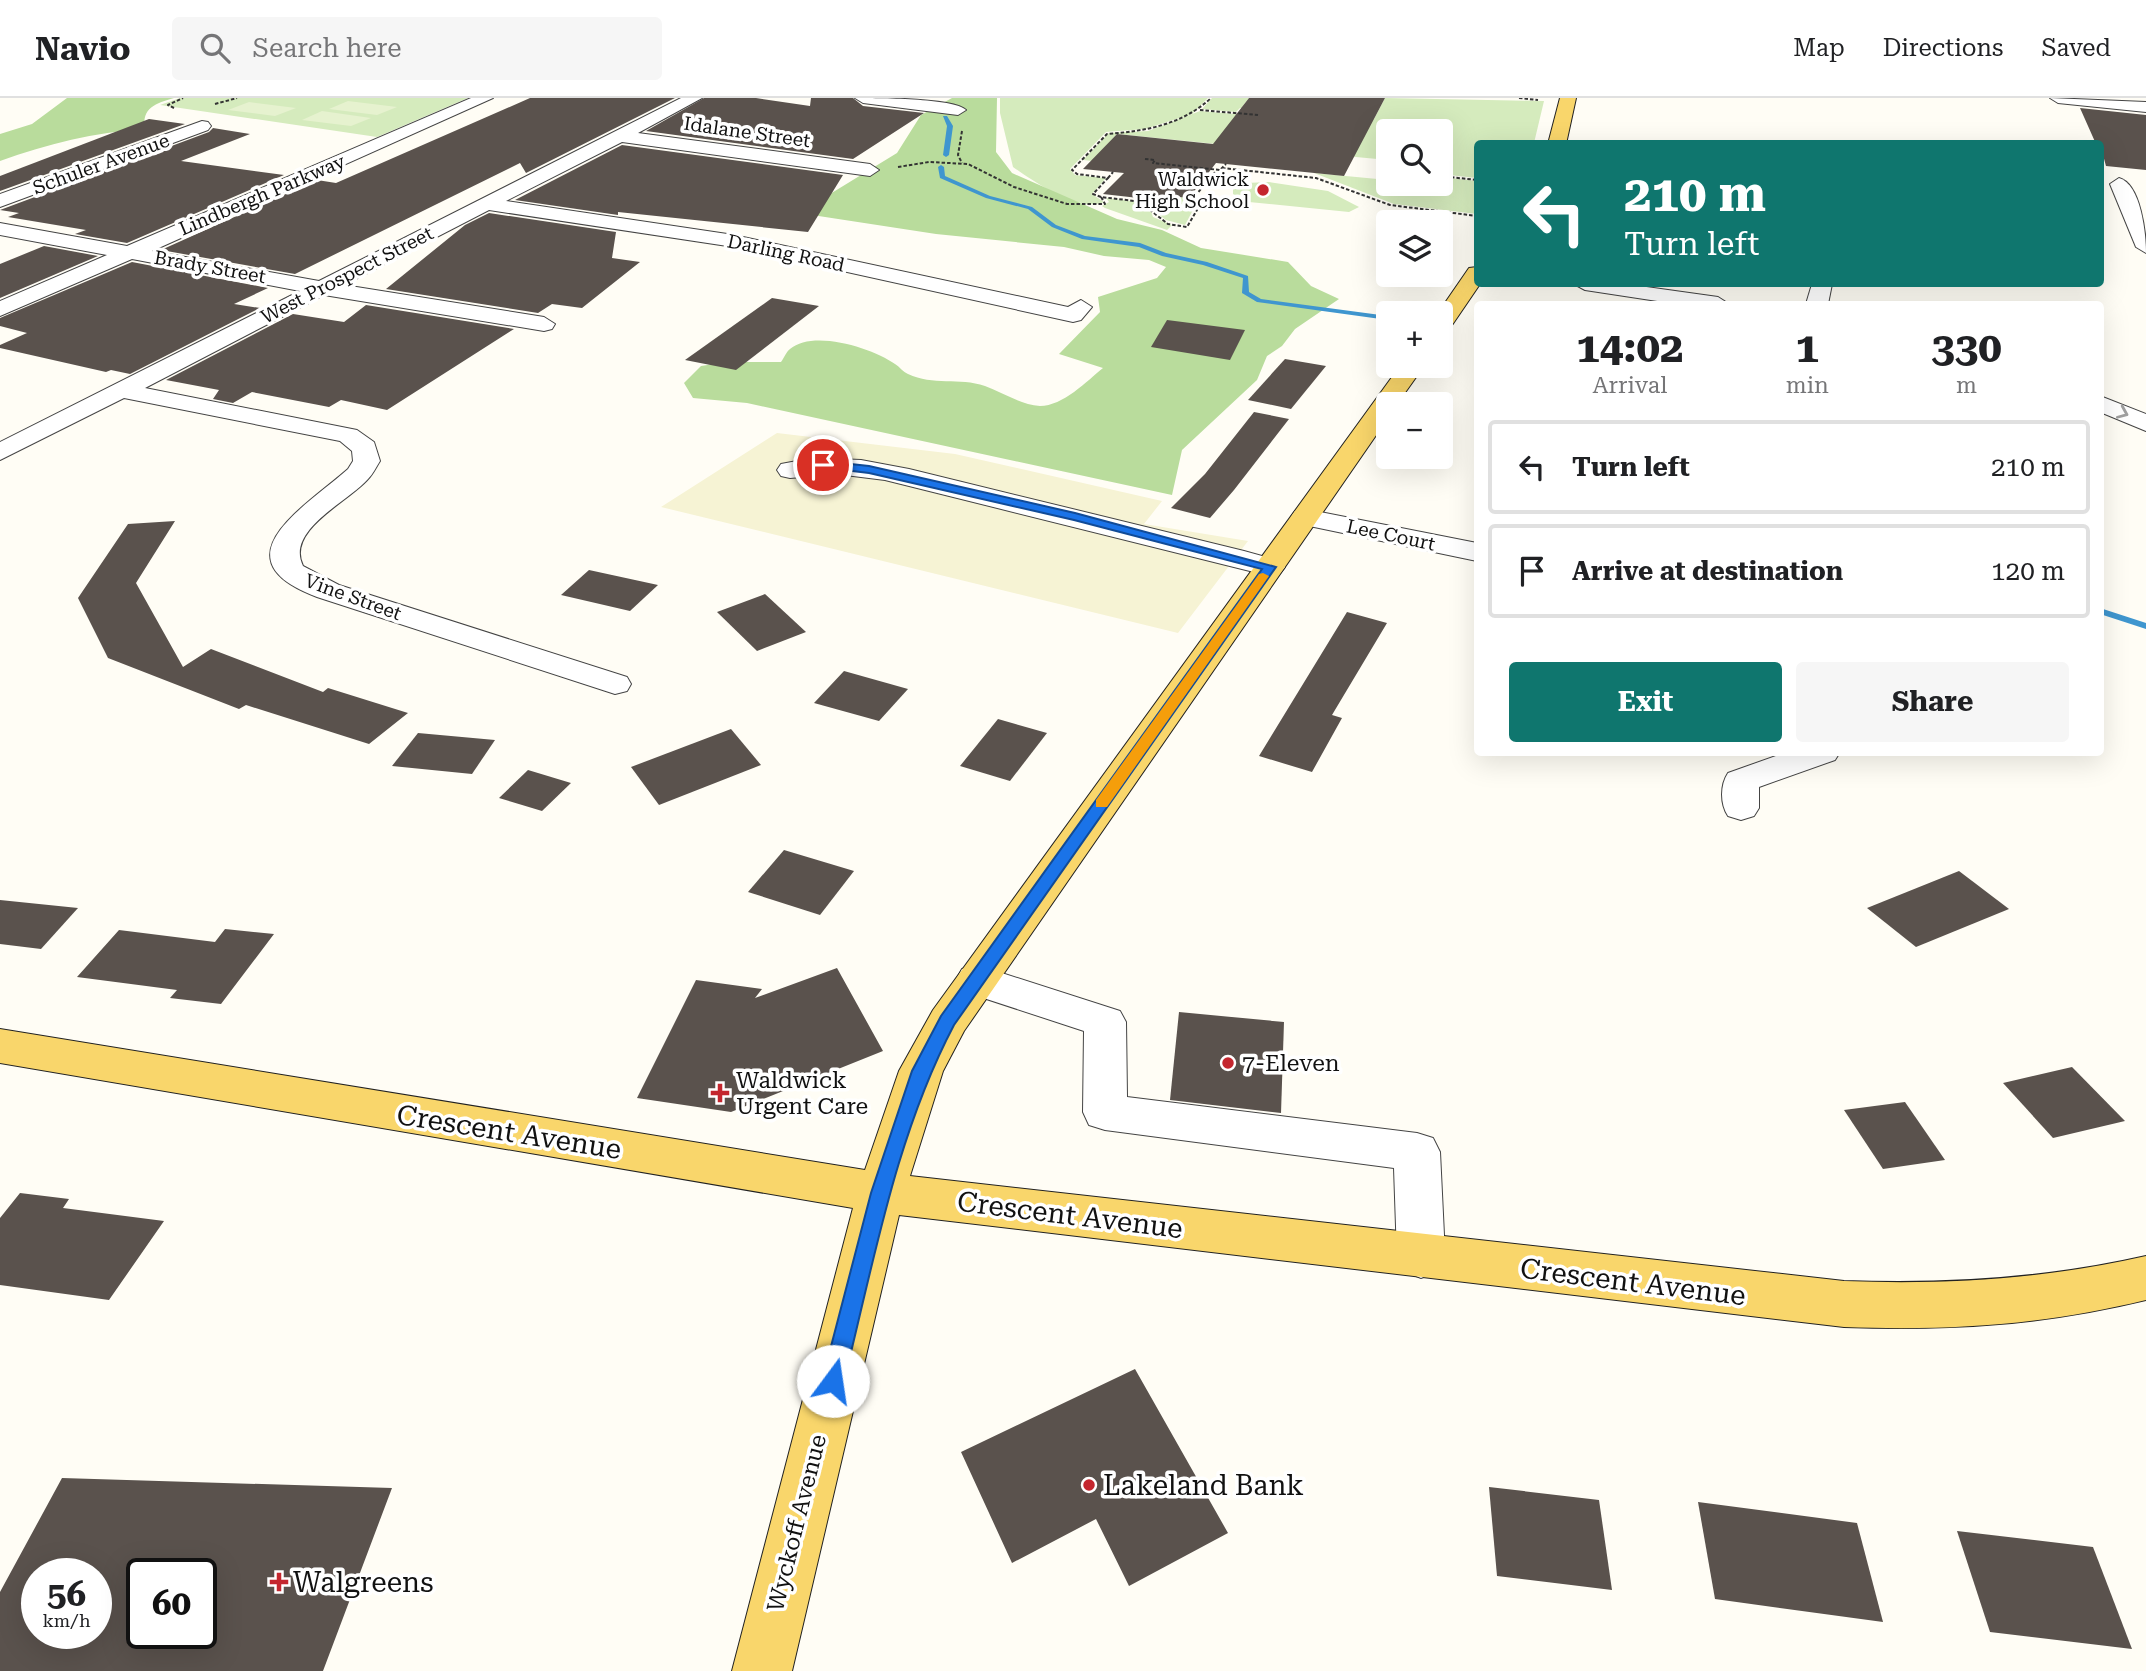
<!DOCTYPE html>
<html lang="en">
<head>
<meta charset="utf-8">
<style>
  body { margin:0; font-family:"Roboto Serif",serif; background:#f6f6f6; color:#202124; height:100vh; display:flex; flex-direction:column; font-size:26px; white-space:nowrap }
  * { box-sizing:border-box; margin:0 }
  p { font-size:23px; color:#757577 }
  .icon { flex:none; width:38px; height:38px; fill:none; stroke:currentColor; stroke-width:2; stroke-linecap:round; stroke-linejoin:round }
  .map { position:relative; flex:1; overflow:hidden }
  .side { position:absolute; left:1474px; top:203px; width:630px; height:455px; display:flex; flex-direction:column; background:#fff; border-radius:7px; box-shadow:0 7px 28px #0002 }
  .side>* { flex:none }
  .banner { position:absolute; left:1474px; top:42px; width:630px; height:147px; border-radius:7px; box-shadow:0 7px 28px #0002; background:#0f766e; color:#fff; overflow:hidden }
  .controls { position:absolute; left:1376px; top:21px; display:grid; gap:14px }
  .controls a { display:grid; place-items:center; width:77px; height:77px; border-radius:7px; background:#fff; box-shadow:0 7px 28px #0002; font-size:35px }
  .speed { position:absolute; left:21px; top:1460px; display:flex; gap:14px; font-size:35px; font-weight:700; text-align:center }
  .speed>* { display:grid; place-content:center; width:91px; height:91px; border-radius:50%; background:#fff; box-shadow:0 7px 28px #0002; line-height:1 }
  .speed small { font-size:18px; font-weight:400 }
  .speed .limit { border:4px solid #111; border-radius:10px; background:#fff; color:#111 }
  .pin { position:absolute; display:grid; place-items:center; width:60px; height:60px; color:#fff; margin:-30px; border:4px solid #fff; border-radius:50%; box-shadow:0 2px 7px #0007 }
  .me { position:absolute; width:77px; margin:-38px; rotate:14deg; stroke-linejoin:round; filter:drop-shadow(0 0 5px #0008) }
  .turn { display:flex; align-items:center; gap:24px; height:147px; padding:0 35px; font-size:32px }
  .turn .icon { width:91px; height:91px; stroke-width:2.5 }
  .turn b { display:block; font-size:49px; line-height:60px }
  .eta { display:flex; justify-content:space-evenly; align-items:center; height:119px; text-align:center }
  .eta b { font-size:42px; font-weight:700; line-height:49px }
  .primary-button { display:flex; gap:14px; margin-top:auto; padding:14px 35px }
  .primary-button a { flex:1; height:80px; border-radius:7px; background:#0f766e; color:#fff; font-size:28px; font-weight:700; line-height:80px; text-align:center }
  .primary-button a+a { background:#f6f6f6; color:#202124 }
  ul { padding:0; list-style:none }
  li { display:flex; align-items:center; gap:21px; height:94px; margin:0 14px 10px; padding:0 21px; border:4px solid #e0e0e0; border-radius:7px }
  li div { flex:1 }
  li b { display:block; font-size:26px }
  li em { font-style:normal }
  header { display:flex; align-items:center; gap:42px; box-sizing:border-box; height:98px; padding:0 35px; background:#fff; border-bottom:2px solid #e0e0e0 }
  header strong { font-size:33px }
  nav { display:flex; gap:38px; margin-inline-start:auto; font-size:24px }
  .search { width:490px; height:63px; background:#f6f6f6; display:flex; align-items:center; gap:18px; box-sizing:border-box; padding:0 24px; border-radius:7px; color:#757577; font-size:26px }
  .map>svg:first-child { display:block }
  .farmland { fill:#f6f3d4 }
  .green { fill:#d5ebbd }
  .forest { fill:#b9dc9c }
  .pitch { fill:#e6f2cf }
  .lines { fill:none; stroke-linecap:round; stroke-linejoin:round }
  .stream { fill:#3f96cf; fill-rule:evenodd }
  .building { fill:#5a524d; fill-rule:evenodd }
  .minor-casing { stroke:#444; stroke-width:2 }
  .major-casing { stroke:#222; stroke-width:2 }
  .path { stroke:#333; stroke-width:2; stroke-dasharray:3.5 2; stroke-linecap:butt }
  .minor { fill:#fff; fill-rule:evenodd }
  .major { fill:#f9d66b; fill-rule:evenodd }
  .oneway { stroke:#a0a0a0 }
  .route { fill:#1a73e8; stroke:#114b97; stroke-width:2 }
  .slow { fill:#f59e0b }
  .poi-dot { fill:#c4262e; stroke:#fff; stroke-width:2.5 }
  .labels { text-anchor:middle; dominant-baseline:central; stroke-width:7; stroke-linejoin:round; paint-order:stroke }
  .far-street-label { font-size:19px; fill:#111; stroke:#fff }
  .far-poi-label { font-size:19px; fill:#111; stroke:#fff; text-anchor:end }
  .poi-label { font-size:23px; fill:#111; stroke:#fff; text-anchor:start }
  .street-label { font-size:23px; fill:#111; stroke:#fff }
  .near-street-label { font-size:28px; fill:#111; stroke:#fff }
  .near-poi-label { font-size:28px; fill:#111; stroke:#fff; text-anchor:start }
</style>
</head>
<body>
<header>
<strong>Navio</strong>
<div class="search"><svg class="icon" aria-label="search" viewBox="0 0 24 24"><circle cx="10" cy="10" r="6"/><path d="M15 15l6 6"/></svg>Search here</div>
<nav><a>Map</a><a>Directions</a><a>Saved</a></nav>
</header>
<div class="map">
<svg width="2146" height="1573" viewBox="0 0 2146 1573">
  <rect width="100%" height="100%" fill="#fffdf5"/>
  <!-- farmland -->
  <path class="farmland" d="M777 335 955 356 1162 403 1144 426 1248 443 1178 535 661 409Z"/>
  <!-- green -->
  <g class="green">
    <path d="M180 0H468L377 39 160 7Z"/>
    <path d="M1000 0H1208L1192 16 1145 31 1106 34 1070 71 1075 77 1106 80 1092 96 1104 104C1079 115 1033 83 1013 69L1000 15Z"/>
    <path d="M1212 0H1249L1242 9 1257 12 1240 10 1236 14 1202 11Z"/>
    <path d="M1385 0 1544 3 1534 45 1477 46V80L1440 76V33H1388V62L1313 55 1346 18 1374 21Z"/>
    <path d="M1200 13 1257 18 1246 49 1117 36 1092 63 1083 62 1109 35 1148 33Z"/>
    <path d="M1314 75 1388 82V86H1440V79L1477 83V116L1394 106Z"/>
    <path d="M1269 84 1328 93 1359 109 1349 114 1249 104 1233 96V91L1246 85Z"/>
    <path d="M1169 98 1189 100 1186 105 1193 112 1185 127 1166 122 1154 113 1153 106 1157 102 1165 103Z"/>
    <path d="M1106 100 1148 105 1153 119 1172 127 1167 132 1105 110 1102 108 1109 104Z"/>
  </g>
  <!-- forest -->
  <g class="forest">
    <path d="M67 0H174C156 5 141 10 145 31 94 34 48 46 0 63V36L32 26Z"/>
    <path d="M952 0H997L996 54 1012 75 1117 121 1162 132 1201 150 1288 164 1311 188 1339 201 1295 231 1282 248 1267 258 1257 282 1182 352 1172 397 747 305 693 300 684 285 701 268 727 264H781C784 260 786 254 790 251 813 231 873 250 895 266 900 269 903 274 908 276 933 288 959 279 985 288 1002 294 1021 307 1040 308 1063 308 1087 283 1103 270L1059 256 1100 214 1098 199 1157 180 1166 169 1149 162 1104 158 1064 149 936 136 799 115 897 55 921 17Z"/>
  </g>
  <!-- pitch -->
  <g class="pitch">
    <path d="M348 3 397 9 377 17 329 11Z"/>
    <path d="M249 4 296 10 275 18 228 12Z"/>
    <path d="M322 13 371 20 351 28 302 22Z"/>
  </g>
  <g class="lines">
    <!-- stream -->
    <g class="stream">
      <path d="M943 18H947L953 28 949 57 946 59 943 57 947 28Z"/>
      <path d="M941 67 944 69 945 78 990 98 1032 109 1056 127 1085 138 1140 145 1166 155 1207 164 1248 178 1249 194 1261 201 1388 218V222L1257 204 1242 195 1243 180 1203 167 1162 158 1139 149 1082 141 1052 129 1028 111 986 100 940 80 938 69Z"/>
      <path d="M2100 510 2146 525V531L2100 516Z"/>
    </g>
  </g>
  <!-- building -->
  <g class="building">
    <path d="M530 0H675L526 75 520 65 295 176 161 152 317 82 336 85Z"/>
    <path d="M704 0H756L810 8 811 0H853L863 8 924 15 853 61 646 33Z"/>
    <path d="M1249 0H1385L1344 78 1216 65 1189 100 1169 98 1165 103 1103 96 1124 75 1083 71 1117 36 1213 46Z"/>
    <path d="M2080 10 2146 17V72L2106 68 2100 46H2096Z"/>
    <path d="M149 21 185 26 0 93V78Z"/>
    <path d="M213 30 250 36 181 63 284 77 127 145 75 136 86 132 8 119 19 115 0 112 209 34Z"/>
    <path d="M622 47 843 77 808 134 618 114V117L515 102Z"/>
    <path d="M489 115 616 134 612 160 640 164 582 210 552 206 538 215 386 191 465 127Z"/>
    <path d="M44 148 98 158 0 200V166Z"/>
    <path d="M132 164 268 190 234 206 260 210 130 276 111 272 106 274 0 250V247L27 235 0 228V220Z"/>
    <path d="M772 200 819 208 736 272 685 262Z"/>
    <path d="M366 207 514 231 387 312 341 302 329 309 252 294 233 305 213 301 219 292 166 282 293 216 344 224Z"/>
    <path d="M1167 222 1245 232 1230 262 1151 249Z"/>
    <path d="M1285 261 1326 268 1291 311 1248 302Z"/>
    <path d="M1254 314 1289 321 1234 392 1210 420 1171 410 1205 376Z"/>
    <path d="M175 423 136 485 183 569 211 551 323 594 328 590 408 615 369 646 246 607 239 611 108 560 78 500 128 426Z"/>
    <path d="M589 472 658 487 630 513 561 497Z"/>
    <path d="M765 496 806 534 757 553 717 514Z"/>
    <path d="M1347 514 1387 525 1332 617 1342 620 1312 674 1259 658Z"/>
    <path d="M844 573 908 591 879 623 814 605Z"/>
    <path d="M998 621 1047 635 1010 683 960 668Z"/>
    <path d="M731 631 761 667 659 707 631 669Z"/>
    <path d="M418 635 495 642 472 676 392 668Z"/>
    <path d="M528 672 571 685 542 713 499 700Z"/>
    <path d="M784 752 854 773 820 817 748 794Z"/>
    <path d="M1959 773 2009 811 1916 849 1867 810Z"/>
    <path d="M0 802 78 810 41 851 0 846Z"/>
    <path d="M225 831 274 836 221 906 170 900 177 892 77 879 119 832 215 844Z"/>
    <path d="M837 870 883 953 731 1014 637 1000 696 882 762 891 755 900Z"/>
    <path d="M1179 914 1284 924 1281 1015 1170 1002Z"/>
    <path d="M2072 969 2125 1023 2053 1040 2003 985Z"/>
    <path d="M1905 1004 1945 1062 1883 1071 1844 1012Z"/>
    <path d="M20 1095 69 1101 63 1110 164 1123 109 1202 0 1187V1120Z"/>
    <path d="M1135 1271 1228 1435 1129 1488 1096 1421 1012 1465 961 1354Z"/>
    <path d="M62 1380 392 1390 323 1573H0V1494ZM37 1475H96V1535H37ZM142 1475H201V1535H142Z"/>
    <path d="M1489 1389 1599 1402 1612 1492 1497 1478Z"/>
    <path d="M1698 1404 1857 1425 1883 1524 1715 1501Z"/>
    <path d="M1957 1433 2093 1449 2132 1551 1990 1534Z"/>
  </g>
  <g class="lines">
    <!-- minor casing -->
    <g class="minor-casing">
      <g id="minor">
        <path d="M471 0H493L152 153 319 183 681 0H702L638 35 870 66 879 72 870 78 622 44 506 103 734 137 1068 209 1081 202 1092 209 1081 222 1073 224 734 149 489 112 344 187 544 219 555 226 552 231 544 233 324 197 145 290 357 332 374 344 380 363C376 369 373 376 368 381 348 404 285 432 303 468L339 487 627 579 631 586 627 593 615 596 317 499C215 461 305 409 348 371L353 363 352 353 340 343 124 300 0 362V344L300 193 132 161 0 218V203L107 157 0 137V125L127 148Z"/>
        <path d="M855 0C876 0 954 0 966 12L958 17 863 5Z"/>
        <path d="M2050 0 2146 4V14L2058 5Z"/>
        <path d="M202 23 208 24 211 28 208 32 0 109V96Z"/>
        <path d="M2119 80C2141 86 2146 136 2146 155L2136 149 2110 86Z"/>
        <path d="M1574 186H1625L1718 199 1729 206H1677L1585 192Z"/>
        <path d="M1812 186H1832L1828 206H1806Z"/>
        <path d="M2100 298 2146 316V333L2100 314Z"/>
        <path d="M813 360 861 362 909 371 1244 453 1280 463 1285 469 1280 475 1270 478 885 382 837 376 790 380 781 378 777 372 781 366Z"/>
        <path d="M1305 411 1477 445V463L1295 425 1291 419 1295 413Z"/>
        <path d="M1787 654H1840L1835 662 1759 689V710L1754 718 1741 722 1728 718C1720 706 1720 687 1728 675Z"/>
        <path d="M977 867 1120 913 1126 924 1127 999 1417 1035 1433 1040 1440 1054 1445 1158 1438 1173 1421 1180 1404 1173 1397 1158 1394 1070 1105 1032 1089 1027 1083 1014 1084 933 962 893 956 882 962 871Z"/>
      </g>
    </g>
    <!-- major casing -->
    <g class="major-casing">
      <g id="major">
        <path d="M1560 0H1576L1566 46H1548Z"/>
        <path d="M1477 169V186H1480L1448 233 1440 235V215H1438L1469 170Z"/>
        <path d="M1400 268H1424L1397 306H1388V320L964 933 943 973 910 1078 1844 1183C1947 1187 2045 1181 2146 1158V1202C2043 1227 1949 1233 1844 1229L899 1117 792 1573H732L853 1110 0 965V931L865 1072 899 973 933 912Z"/>
      </g>
    </g>
    <!-- path -->
    <g class="path">
      <path d="M1519 0 1538 2"/>
      <path d="M215 6 237 0"/>
      <path d="M174 10 168 7 183 0"/>
      <path d="M1200 12 1258 17"/>
      <path d="M962 33 958 57 962 65"/>
      <path d="M1145 61 1155 62 1153 65 1220 72 1226 66"/>
      <path d="M898 69 929 64 968 66 1014 89 1067 106H1105L1101 99 1151 105 1150 112 1168 126 1187 129 1197 112 1191 103 1195 99 1213 101"/>
      <path d="M1222 70 1316 80 1390 107 1477 118"/>
      <path d="M1440 78 1477 82"/>
      <path d="M1108 80 1113 74"/>
      <path d="M1195 98 1216 73"/>
      <path d="M1101 99 1093 96 1108 80 1077 76 1072 72 1107 36C1145 33 1182 27 1211 0"/>
    </g>
    <!-- minor -->
    <use href="#minor" class="minor"/>
    <!-- major -->
    <use href="#major" class="major"/>
  </g>
  <!-- one-way arrows -->
  <defs><path id="oneway-chevron" d="M-2-3.5L2.5 0L-2 3.5" fill="none" stroke-width="1.6" stroke-linecap="round" stroke-linejoin="round" transform="scale(1.75)"/></defs>
  <use class="oneway" href="#oneway-chevron" transform="translate(2123 315) rotate(23)"/>
  <!-- route -->
  <path class="route" d="M823 363 869 368 1075 415 1276 469 954 927C896 1037 874 1163 844 1283L841 1291 833 1294 825 1291 822 1283 871 1095 912 973 941 918 1262 471 1074 422 869 375 819 369 817 367Z"/>
  <!-- slow -->
  <path class="slow" d="M1263 475 1269 478 1107 709H1096V702L1259 476Z"/>
  <!-- markers -->
  <g class="poi-dot">
    <circle cx="1263" cy="92" r="7"/>
    <circle cx="1228" cy="965" r="7"/>
    <path d="M716.5 984.5h7v7h7v7h-7v7h-7v-7h-7v-7h7z"/>
    <circle cx="1089" cy="1387" r="7"/>
    <path d="M275.5 1473.5h7v7h7v7h-7v7h-7v-7h-7v-7h7z"/>
  </g>
  <g class="labels">
    <!-- far-street labels -->
    <g class="far-street-label">
      <text transform="translate(747 34) rotate(8)">Idalane Street</text>
      <text transform="translate(101 66) rotate(-20)">Schuler Avenue</text>
      <text transform="translate(262 97) rotate(-23)">Lindbergh Parkway</text>
      <text transform="translate(786 155) rotate(12)">Darling Road</text>
      <text transform="translate(210 169) rotate(10)">Brady Street</text>
      <text transform="translate(347 177) rotate(-27)">West Prospect Street</text>
      <text transform="translate(1391 437) rotate(12)">Lee Court</text>
      <text transform="translate(353 499) rotate(20)">Vine Street</text>
    </g>
    <!-- far-poi labels -->
    <g class="far-poi-label">
      <text x="1249" y="81">Waldwick<tspan x="1249" dy="22">High School</tspan></text>
    </g>
    <!-- poi labels -->
    <g class="poi-label">
      <text x="1242" y="965">7-Eleven</text>
      <text x="736" y="982">Waldwick<tspan x="736" dy="26">Urgent Care</tspan></text>
    </g>
    <!-- street labels -->
    <g class="street-label">
      <text transform="translate(797 1425) rotate(-76)">Wyckoff Avenue</text>
    </g>
    <!-- near-street labels -->
    <g class="near-street-label">
      <text transform="translate(509 1034) rotate(9)">Crescent Avenue</text>
      <text transform="translate(1070 1117) rotate(7)">Crescent Avenue</text>
      <text transform="translate(1633 1184) rotate(7)">Crescent Avenue</text>
    </g>
    <!-- near-poi labels -->
    <g class="near-poi-label">
      <text x="1103" y="1387">Lakeland Bank</text>
      <text x="293" y="1484">Walgreens</text>
    </g>
  </g>
</svg>
<div class="controls">
<a><svg class="icon" aria-label="search" viewBox="0 0 24 24"><circle cx="10" cy="10" r="6"/><path d="M15 15l6 6"/></svg></a>
<a><svg class="icon" aria-label="layers" viewBox="0 0 24 24"><path d="M12 4l9 5-9 5-9-5zM3 14l9 5 9-5"/></svg></a>
<a>+</a>
<a>−</a>
</div>
<div class="speed"><div>56<small>km/h</small></div><div class="limit">60</div></div>
<div class="pin" style="left:823px;top:367px;background:#d93025"><svg class="icon" aria-label="arrive" viewBox="0 0 24 24"><path d="M6 21V4h12l-3 4 3 4H6"/></svg></div>
<svg class="me" style="left:833px;top:1283px" viewBox="-20 -20 40 40"><circle r="19" fill="#fff"/><path d="M0-13L10 11 0 6-10 11z" fill="#1a73e8"/></svg>
<div class="banner">
<div class="turn"><svg class="icon" aria-label="left" viewBox="0 0 24 24"><path d="M17 20v-9H6M10 6l-5 5 5 5"/></svg><div><b>210 m</b>Turn left</div></div>
</div>
<section class="side">
<div class="eta">
<div><b>14:02</b><p>Arrival</p></div>
<div><b>1</b><p>min</p></div>
<div><b>330</b><p>m</p></div>
</div>
<ul>
<li><svg class="icon" aria-label="left" viewBox="0 0 24 24"><path d="M17 20v-9H6M10 6l-5 5 5 5"/></svg><div><b>Turn left</b></div><em>210 m</em></li>
<li><svg class="icon" aria-label="arrive" viewBox="0 0 24 24"><path d="M6 21V4h12l-3 4 3 4H6"/></svg><div><b>Arrive at destination</b></div><em>120 m</em></li>
</ul>
<div class="primary-button"><a>Exit</a><a>Share</a></div>
</section>
</div>
</body>
</html>
